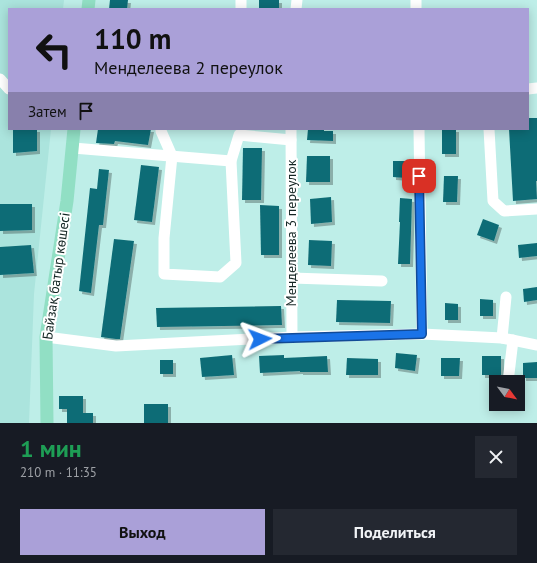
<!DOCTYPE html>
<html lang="ru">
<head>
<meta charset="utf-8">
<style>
  body { margin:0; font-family:"PT Sans",sans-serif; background:#242831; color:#f1f3f6; height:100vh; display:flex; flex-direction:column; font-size:15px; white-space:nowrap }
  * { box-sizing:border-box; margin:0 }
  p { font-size:13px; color:#9ea1a6 }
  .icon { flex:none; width:22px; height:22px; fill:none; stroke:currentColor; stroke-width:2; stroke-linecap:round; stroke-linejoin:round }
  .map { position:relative; height:423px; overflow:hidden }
  .panel { display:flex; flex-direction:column; background:#171b24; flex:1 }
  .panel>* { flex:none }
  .guide { position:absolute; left:8px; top:8px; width:521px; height:122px; border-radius:0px; box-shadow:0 2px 10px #0003; background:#aaa0d8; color:#111; overflow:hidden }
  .needle { width:26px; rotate:122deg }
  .fabs { position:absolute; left:489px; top:375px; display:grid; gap:8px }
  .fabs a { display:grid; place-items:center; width:36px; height:36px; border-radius:0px; background:#171b24; box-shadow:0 2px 10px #0003; font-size:20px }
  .pin { position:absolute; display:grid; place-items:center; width:34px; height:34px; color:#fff; margin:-17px; border-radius:8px; box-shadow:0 2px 6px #0006 }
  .me { position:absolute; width:44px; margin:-22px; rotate:87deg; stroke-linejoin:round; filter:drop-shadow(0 0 3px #0008) }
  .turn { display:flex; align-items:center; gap:14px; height:84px; padding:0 20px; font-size:18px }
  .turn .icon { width:52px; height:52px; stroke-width:2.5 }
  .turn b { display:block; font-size:28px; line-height:34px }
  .then { display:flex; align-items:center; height:38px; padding:0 20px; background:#0003; gap:8px; font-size:15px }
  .round { display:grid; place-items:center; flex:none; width:42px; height:42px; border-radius:0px; background:#242831 }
  .headline { display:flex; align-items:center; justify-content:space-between; height:68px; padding:0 20px }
  h1 { font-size:24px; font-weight:700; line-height:30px; color:#1e9e55 }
  .cta { display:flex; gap:8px; margin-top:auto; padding:8px 20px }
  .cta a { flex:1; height:46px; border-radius:0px; background:#aaa0d8; color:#111; font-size:16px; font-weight:700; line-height:46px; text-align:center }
  .cta a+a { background:#242831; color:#f1f3f6 }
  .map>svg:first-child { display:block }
  .built { fill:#abe4dd }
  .building { fill:#0f6c76; filter:url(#shadow) }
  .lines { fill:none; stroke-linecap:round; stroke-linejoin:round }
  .minor { stroke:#fff; stroke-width:11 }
  .major { stroke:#91dfc4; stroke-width:13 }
  .route-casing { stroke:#114b97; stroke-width:10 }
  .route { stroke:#1a73e8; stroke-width:7 }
  .labels { text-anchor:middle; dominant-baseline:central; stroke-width:4; stroke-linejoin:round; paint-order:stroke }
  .street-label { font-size:14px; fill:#142624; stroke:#fff }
</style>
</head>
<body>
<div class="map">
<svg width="537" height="423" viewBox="0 0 537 423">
  <defs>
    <filter id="shadow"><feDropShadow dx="3" dy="3" stdDeviation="0" flood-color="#0004"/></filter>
  </defs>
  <rect width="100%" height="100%" fill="#beeee8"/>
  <!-- built -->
  <path class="built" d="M0 0H64L63 9H9V129H51L34 294 29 423H0Z"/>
  <!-- building -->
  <g class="building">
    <path d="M110 0H128L127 9H109Z"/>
    <rect x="259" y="0" width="20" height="9"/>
    <path d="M528 118H537V181H536L537 199 513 201 509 129H528Z"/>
    <path d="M13 129H37V151L13 153Z"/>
    <path d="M98 129H151L148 145 115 141 114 144 96 143Z"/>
    <path d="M308 129H324V131H333V141L307 140Z"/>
    <rect x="442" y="129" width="14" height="25"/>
    <path d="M243 148H262L261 200H242Z"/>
    <path d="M307 156H330V182H306Z"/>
    <path d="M393 161H406V178L393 177Z"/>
    <path d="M141 165 159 167 152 222 134 220Z"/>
    <path d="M99 169 109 170 103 225H99L91 293 79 291 90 188 97 189Z"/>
    <path d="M444 176H458L457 202H443Z"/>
    <path d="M331 197 332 222 311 224 310 199Z"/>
    <path d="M400 198 412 199 410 264H398L400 222H399Z"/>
    <path d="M0 204H32V230L0 231Z"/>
    <path d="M260 205 279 206V255H261Z"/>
    <path d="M483 219 499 225 494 241 477 235Z"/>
    <path d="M114 239 134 241 120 339H116L101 337Z"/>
    <path d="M309 240 332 241 331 266 308 265Z"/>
    <path d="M537 243V256L519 258 518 245Z"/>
    <path d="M31 245 34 273 0 275V247Z"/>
    <path d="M537 287V300L524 302 523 289Z"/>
    <path d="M480 299 493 300V316H480Z"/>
    <path d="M337 300 391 301 390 323 336 322Z"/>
    <path d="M445 303 458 304V320H445Z"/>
    <path d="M281 306 282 325 157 327 156 308Z"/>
    <path d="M396 353 417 355 415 371 395 368Z"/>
    <path d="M232 355 234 375 202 377 200 358Z"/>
    <path d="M284 355V358L327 356 328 372H300V371L260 373 259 356Z"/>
    <rect x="482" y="356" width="19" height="19"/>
    <path d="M347 358 378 359V375H346Z"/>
    <path d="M441 358H460L459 376H441Z"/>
    <rect x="160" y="360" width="13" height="14"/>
    <path d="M537 362V378H523V363Z"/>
    <path d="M59 396H83V413H93V423H67V409H59Z"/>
    <rect x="144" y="404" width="24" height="19"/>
  </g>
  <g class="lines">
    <!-- minor -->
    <g class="minor">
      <path d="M416 0V9"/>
      <path d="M241 9V0"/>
      <path d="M296 9 297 0"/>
      <path d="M0 79 9 89"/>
      <path d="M528 89 537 88"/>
      <path d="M161 129V131L172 156 164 238V274L220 277 236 263 231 161 239 135 291 140"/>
      <path d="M291 129 292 337"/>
      <path d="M419 129 422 334"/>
      <path d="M489 129 493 201 504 211 537 209"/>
      <path d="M73 148 231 161"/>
      <path d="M292 278 382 281"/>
      <path d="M46 337 116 346 292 337 422 334 502 338 537 345"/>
      <path d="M502 338 506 297"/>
      <path d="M508 382 513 340"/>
    </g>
    <!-- major -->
    <g class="major">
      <path d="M88 9 89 0"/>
      <path d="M47 423 46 337 67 201 74 129"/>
    </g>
  </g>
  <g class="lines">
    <!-- route casing -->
    <g class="route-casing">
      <path id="route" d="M260 339 422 334 419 176"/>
    </g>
    <!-- route -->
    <use href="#route" class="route"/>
  </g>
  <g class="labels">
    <!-- street labels -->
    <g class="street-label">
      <text transform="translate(291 233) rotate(-90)">Менделеева 3 переулок</text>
      <text transform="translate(56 276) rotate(-82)">Байзақ батыр көшесі</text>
    </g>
  </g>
</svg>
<div class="fabs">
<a><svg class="needle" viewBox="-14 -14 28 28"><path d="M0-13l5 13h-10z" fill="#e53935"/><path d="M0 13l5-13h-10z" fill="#9ea1a6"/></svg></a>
</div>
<div class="pin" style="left:419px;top:176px;background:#d93025"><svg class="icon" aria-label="arrive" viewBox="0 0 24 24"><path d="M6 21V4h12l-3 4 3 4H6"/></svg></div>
<svg class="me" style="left:260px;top:339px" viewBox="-20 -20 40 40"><path d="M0-17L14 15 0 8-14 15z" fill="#1a73e8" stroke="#fff" stroke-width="4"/></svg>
<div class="guide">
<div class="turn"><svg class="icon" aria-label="left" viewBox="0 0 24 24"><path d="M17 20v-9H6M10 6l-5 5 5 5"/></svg><div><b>110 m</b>Менделеева 2 переулок</div></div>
<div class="then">Затем<svg class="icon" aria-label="arrive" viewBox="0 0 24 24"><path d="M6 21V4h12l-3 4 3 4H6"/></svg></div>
</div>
</div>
<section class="panel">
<div class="headline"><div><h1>1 мин</h1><p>210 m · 11:35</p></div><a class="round"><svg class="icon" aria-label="close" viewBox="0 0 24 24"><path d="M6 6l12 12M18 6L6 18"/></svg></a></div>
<div class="cta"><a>Выход</a><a>Поделиться</a></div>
</section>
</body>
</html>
